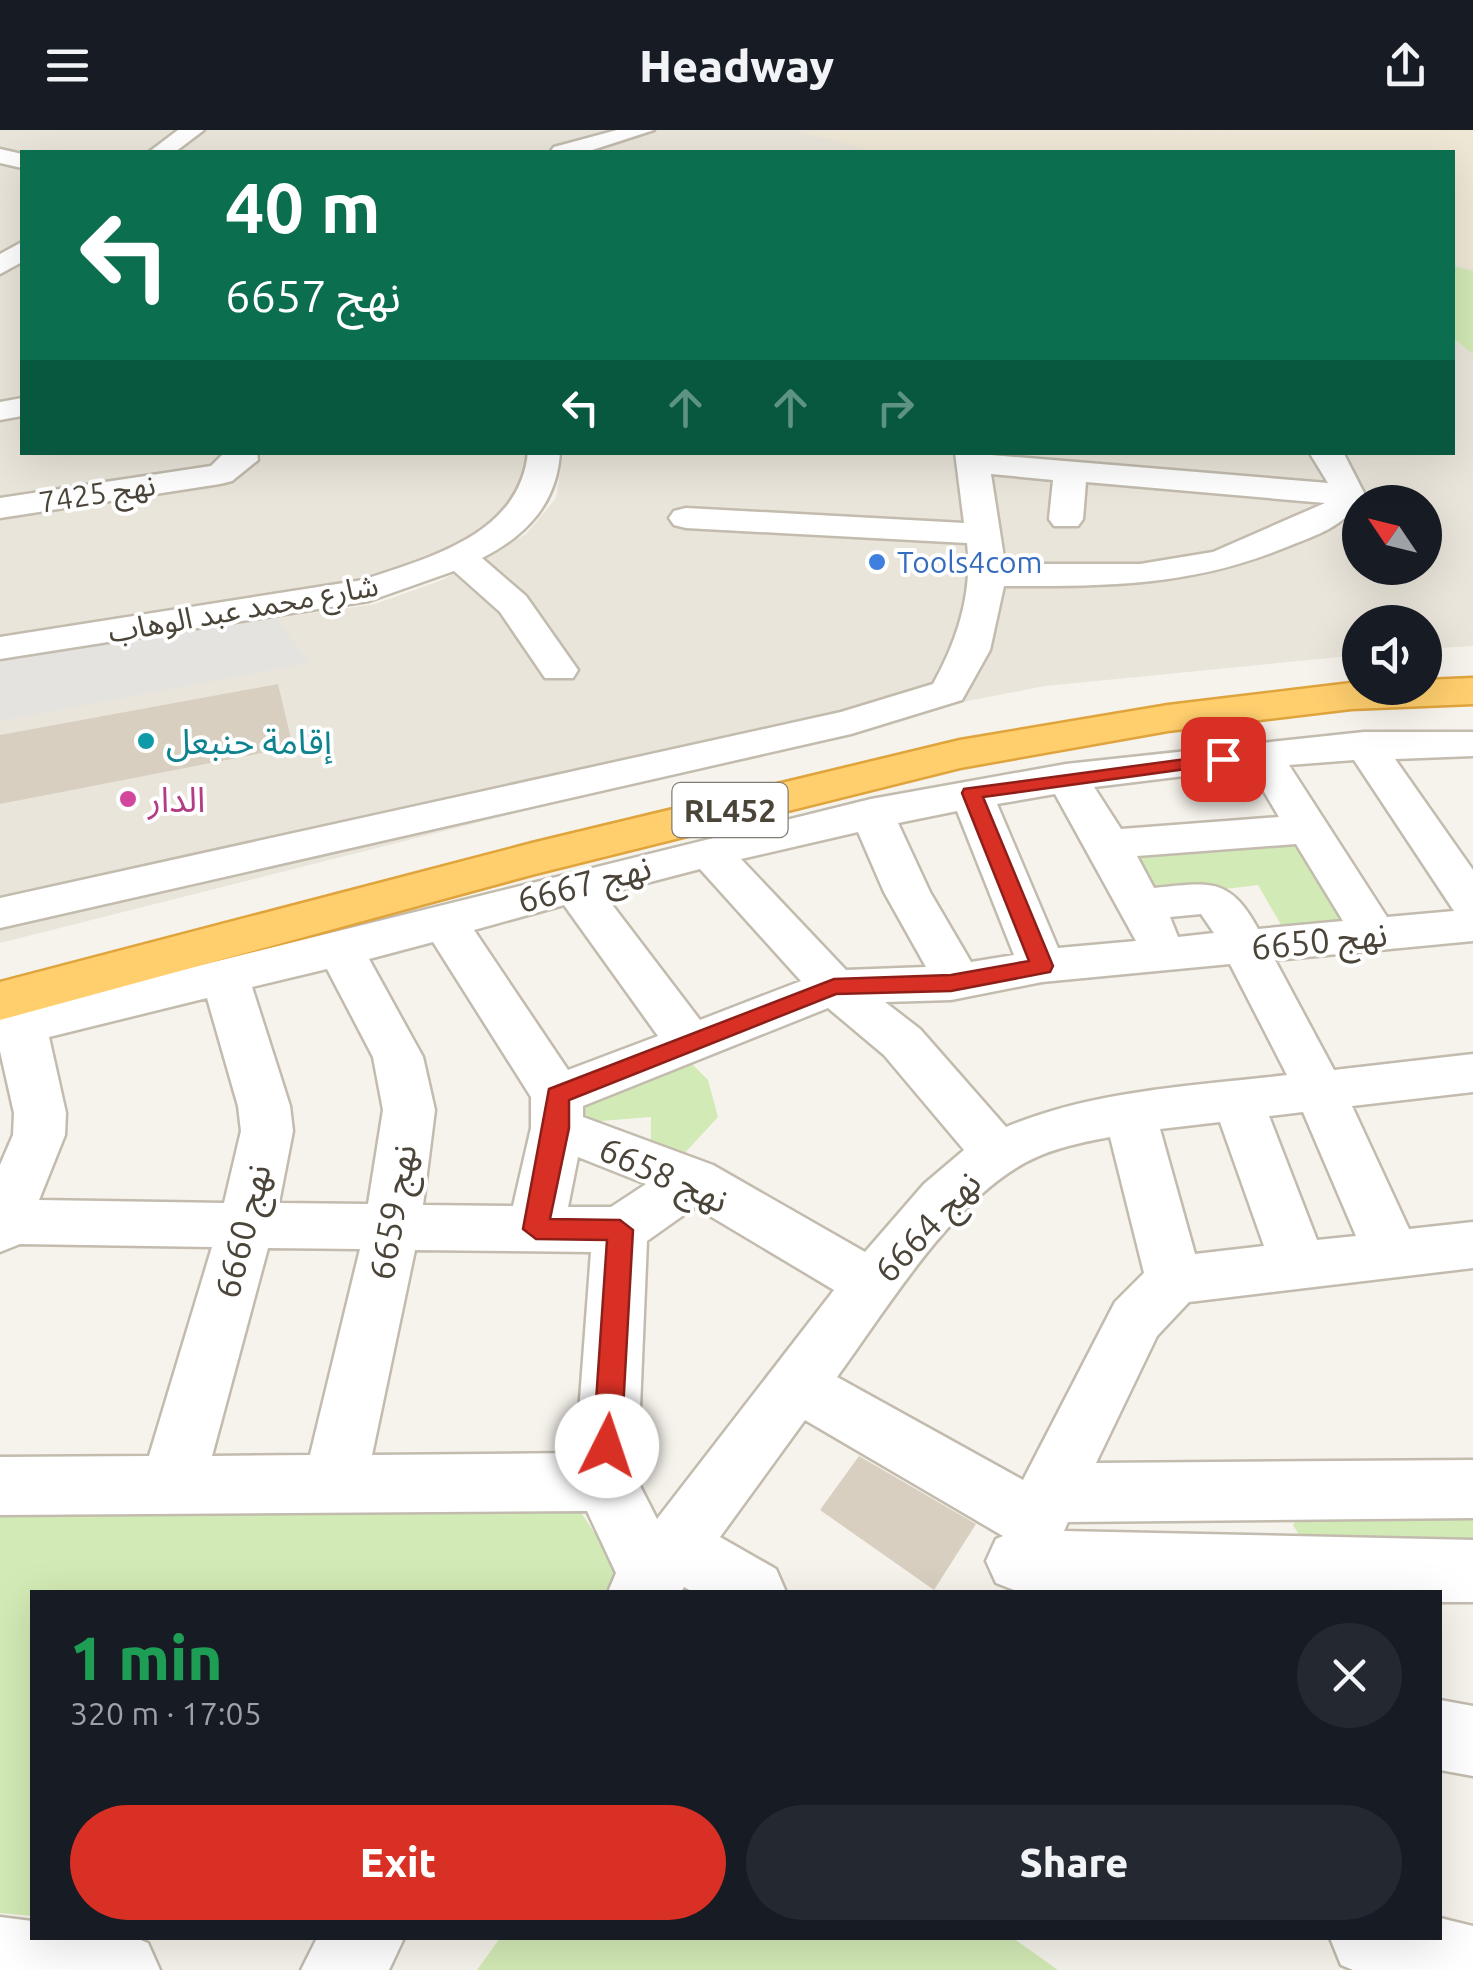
<!DOCTYPE html>
<html lang="en">
<head>
<meta charset="utf-8">
<style>
  body { margin:0; font-family:Ubuntu,"Noto Sans Arabic",sans-serif; background:#242831; color:#f1f3f6; height:100vh; display:flex; flex-direction:column; font-size:38px; white-space:nowrap }
  * { box-sizing:border-box; margin:0 }
  p { font-size:32px; color:#9ea1a6 }
  .icon { flex:none; width:55px; height:55px; fill:none; stroke:currentColor; stroke-width:2; stroke-linecap:round; stroke-linejoin:round }
  .map { position:relative; flex:1; overflow:hidden }
  .side { position:absolute; left:30px; top:1460px; width:1412px; height:350px; display:flex; flex-direction:column; background:#171b24; border-radius:0px; box-shadow:0 10px 40px #0002 }
  .side>* { flex:none }
  .banner { position:absolute; left:20px; top:20px; width:1435px; height:305px; border-radius:0px; box-shadow:0 10px 40px #0002; background:#0b6e4f; color:#fff; overflow:hidden }
  .needle { width:65px; rotate:305deg }
  .buttons { position:absolute; left:1342px; top:355px; display:grid; gap:20px }
  .buttons a { display:grid; place-items:center; width:100px; height:100px; border-radius:50%; background:#171b24; box-shadow:0 10px 40px #0002; font-size:50px }
  .pin { position:absolute; display:grid; place-items:center; width:85px; height:85px; color:#fff; margin:-42px; border-radius:20px; box-shadow:0 5px 15px #0006 }
  .me { position:absolute; width:110px; margin:-55px; rotate:4deg; stroke-linejoin:round; filter:drop-shadow(0 0 8px #0008) }
  .turn { display:flex; align-items:center; gap:35px; height:210px; padding:0 40px; font-size:45px }
  .turn .icon { width:130px; height:130px; stroke-width:2.5 }
  .turn b { display:block; font-size:70px; line-height:85px }
  .lanes { display:flex; align-items:center; height:95px; padding:0 40px; background:#0003; justify-content:center; gap:50px; direction:ltr }
  .lanes .off { opacity:.35 }
  .round { display:grid; place-items:center; flex:none; width:105px; height:105px; border-radius:52px; background:#242831 }
  .summary { display:flex; align-items:center; justify-content:space-between; height:170px; padding:0 40px }
  h1 { font-size:60px; font-weight:800; line-height:75px; color:#1e9e55 }
  .primary-button { display:flex; gap:20px; margin-top:auto; padding:20px 40px }
  .primary-button a { flex:1; height:115px; border-radius:60px; background:#d93025; color:#fff; font-size:40px; font-weight:800; line-height:115px; text-align:center }
  .primary-button a+a { background:#242831; color:#f1f3f6 }
  header { display:flex; justify-content:space-between; align-items:center; height:130px; padding:0 40px; background:#171b24; font-size:45px; font-weight:800 }
  .map>svg:first-child { display:block }
  .residential { fill:#eae5da; fill-rule:evenodd }
  .education { fill:#efe8d6 }
  .green { fill:#d2eab5 }
  .parking { fill:#e5e3e0 }
  .building { fill:#d8cfc1 }
  .lines { fill:none; stroke-linecap:round; stroke-linejoin:round }
  .minor-casing { stroke:#c2bbae; stroke-width:5 }
  .highway-casing { stroke:#e0a43c; stroke-width:5 }
  .minor { fill:#fff; fill-rule:evenodd }
  .highway { fill:#ffcf6e; fill-rule:evenodd }
  .route { fill:#d93025; stroke:#8d1f18; stroke-width:2.5 }
  .shop-dot { fill:#3f7fe0; stroke:#fff; stroke-width:4 }
  .culture-dot { fill:#0f9aa8; stroke:#fff; stroke-width:4 }
  .hotel-dot { fill:#d1479c; stroke:#fff; stroke-width:4 }
  .labels { text-anchor:middle; dominant-baseline:central; stroke-width:8; stroke-linejoin:round; paint-order:stroke }
  .far-street-label { font-size:30px; fill:#4b4439; stroke:#fff }
  .far-shop-label { font-size:30px; fill:#366cbe; stroke:#fff; text-anchor:start }
  .shield { fill:#fff; stroke:#817c74; stroke-width:2.5 }
  .shield-label { font-size:32px; font-weight:bold; fill:#4b4439 }
  .culture-label { font-size:35px; fill:#0d838f; stroke:#fff; text-anchor:start }
  .hotel-label { font-size:35px; fill:#b23c85; stroke:#fff; text-anchor:start }
  .street-label { font-size:35px; fill:#4b4439; stroke:#fff }
</style>
</head>
<body>
<header><svg class="icon" aria-label="menu" viewBox="0 0 24 24"><path d="M4 6h16M4 12h16M4 18h16"/></svg>Headway<svg class="icon" aria-label="share" viewBox="0 0 24 24"><path d="M12 15V3M7 8l5-5 5 5M5 13v7h14v-7"/></svg></header>
<div class="map">
<svg width="1473" height="1840" viewBox="0 0 1473 1840">
  <rect width="100%" height="100%" fill="#f6f3ec"/>
  <!-- residential -->
  <g class="residential">
    <path d="M0 0H626L584 14 532 22H22V322H527L529 336 518 364 491 392 462 412 368 447 0 511Z"/>
    <path d="M649 0H1473V516L1425 519V492H1360V525L1045 556 937 577 0 813V528L375 474 442 450 526 404 556 368 563 323 1452 322V22H579ZM1360 372H1425V438H1360Z"/>
  </g>
  <!-- education -->
  <path class="education" d="M1473 0V139L1453 134 1452 22H877L797 1Z"/>
  <!-- green -->
  <g class="green">
    <path d="M1453 136 1473 141V224L1453 208Z"/>
    <path d="M1298 709 1354 794 1284 800 1258 755 1159 767 1135 723Z"/>
    <path d="M687 929 708 950 718 987 681 1027 651 1011V987L576 993V972Z"/>
    <path d="M1473 1366V1430L1307 1418 1293 1395 1302 1380Z"/>
    <path d="M574 1372 620 1441 604 1462H32V1786L0 1783V1375Z"/>
    <path d="M500 1808H1013L1058 1840H477Z"/>
  </g>
  <!-- parking -->
  <path class="parking" d="M275 486 309 533 0 591V528Z"/>
  <!-- building -->
  <g class="building">
    <path d="M278 554 293 617 0 674V605Z"/>
    <path d="M859 1326 976 1394 934 1460 820 1380Z"/>
  </g>
  <g class="lines">
    <!-- minor casing -->
    <g class="minor-casing">
      <g id="minor">
        <path d="M178 0H204L175 22H149Z"/>
        <path d="M617 0H654L586 22H550L554 17Z"/>
        <path d="M0 19 22 24V38L0 33Z"/>
        <path d="M22 112V132L0 144V124Z"/>
        <path d="M22 268V286L0 290V272Z"/>
        <path d="M225 322H257L258 330 232 351 220 354 0 388V368L211 336Z"/>
        <path d="M528 322H560C557 373 527 405 482 428L526 466 578 540 573 548H545L500 482 454 441 369 471 0 529V507L363 450C430 427 520 405 528 322Z"/>
        <path d="M955 322 1328 353 1309 322H1343L1365 365C1341 399 1321 403 1284 418 1188 457 1106 456 1004 456L990 520 962 570 851 604 0 798V768L841 582 933 554C957 511 973 463 967 413L686 398 674 395 669 388 674 381 686 378 964 393ZM991 344 1053 350 1049 389 1054 396H1078L1083 389 1086 352 1325 373 1213 422 1140 434H1005Z"/>
        <path d="M1364 602H1473V626L1395 629 1473 740V811L1275 830 1334 940 1473 924V962L1352 976 1409 1099 1473 1092V1138L1189 1172 1157 1206 1096 1333 1473 1330V1388L1068 1392 1064 1401 1473 1410V1472H1440V1462H1019L996 1453 986 1431 996 1409 1003 1406 805 1290 720 1407 776 1439 786 1462H693L684 1457 681 1462H608L616 1443 587 1381 0 1385V1327L149 1326 212 1117 20 1114 0 1122V1035L13 1005 14 983 0 921V885L871 669 1066 634ZM1354 630 1454 781 1387 787 1289 635ZM1250 638 1279 687 1121 699 1094 657ZM1055 664 1136 811 1058 818 997 674ZM957 681 1014 825 971 832 930 762 898 693ZM858 702 884 762 926 837 846 840 741 729ZM1296 714 1343 791 1258 799C1229 746 1210 753 1154 758L1137 726ZM700 739 801 851 700 890 604 764ZM564 775 658 906 568 940 474 800ZM1201 784 1214 803 1178 807 1170 787ZM433 812 531 967V998L513 1076 423 1075 435 980 423 927 369 829ZM1230 834 1287 945C1193 956 1094 960 1006 997L920 899 885 872 951 870 1042 852ZM327 839 373 927 383 980 368 1074 279 1073 293 1001 290 976 252 857ZM207 868 238 976 241 1001 224 1073 39 1070 65 1005 66 983 49 907ZM828 878 884 925 964 1020 924 1054 865 1122 713 1035 583 987V976ZM1303 982 1356 1106 1317 1110 1269 986ZM1220 992 1264 1116 1195 1124 1160 999ZM1110 1007 1144 1143 1115 1172 1023 1350 837 1247C886 1180 945 1082 1016 1038 1044 1020 1078 1013 1110 1007ZM578 1027 646 1054 611 1077H568ZM695 1077 834 1160 657 1389 637 1350 647 1111ZM268 1118 360 1119 310 1325 212 1326ZM415 1120 591 1122 576 1323 372 1325Z"/>
        <path d="M1440 1570 1473 1576V1646L1440 1640Z"/>
        <path d="M0 1787 32 1791V1808H136L148 1813 160 1840H0Z"/>
        <path d="M1440 1788 1473 1796V1840H1353L1341 1835 1330 1808H1440Z"/>
        <path d="M317 1808H404L389 1840H301Z"/>
      </g>
    </g>
    <!-- highway casing -->
    <g class="highway-casing">
      <path id="highway" d="M1473 548V574L1351 579 1168 601 960 638 535 744 0 890V852L532 713 960 610 1168 575 1351 553H1360V558H1425V550Z"/>
    </g>
    <!-- minor -->
    <use href="#minor" class="minor"/>
    <!-- highway -->
    <use href="#highway" class="highway"/>
  </g>
  <!-- route -->
  <path class="route" d="M1223 624 1232 629 1229 633 983 667 1053 836 1050 842 951 861 836 864 569 970V998L550 1089 620 1090 633 1100 621 1316 617 1325 607 1329 597 1325 593 1316 607 1110 536 1109 523 1099 549 959 834 849 951 845 1029 831 962 663 964 659Z"/>
  <!-- markers -->
  <circle class="shop-dot" cx="877" cy="432" r="10"/>
  <circle class="culture-dot" cx="146" cy="611" r="10"/>
  <circle class="hotel-dot" cx="128" cy="669" r="10"/>
  <g class="labels">
    <!-- far-street labels -->
    <g class="far-street-label">
      <text transform="translate(97 363) rotate(-9)">نهج 7425</text>
      <text transform="translate(243 478) rotate(-10)">شارع محمد عبد الوهاب</text>
    </g>
    <!-- far-shop labels -->
    <g class="far-shop-label">
      <text x="897" y="432">Tools4com</text>
    </g>
    <!-- shield labels -->
    <rect class="shield" x="672.5" y="653" width="115" height="54" rx="8"/>
    <g class="shield-label">
      <text x="730" y="680">RL452</text>
    </g>
    <!-- culture labels -->
    <g class="culture-label">
      <text x="166" y="611">إقامة حنبعل</text>
    </g>
    <!-- hotel labels -->
    <g class="hotel-label">
      <text x="148" y="669">الدار</text>
    </g>
    <!-- street labels -->
    <g class="street-label">
      <text transform="translate(584 753) rotate(-15)">نهج 6667</text>
      <text transform="translate(1319 810) rotate(-6)">نهج 6650</text>
      <text transform="translate(664 1044) rotate(24)">نهج 6658</text>
      <text transform="translate(392 1082) rotate(-80)">نهج 6659</text>
      <text transform="translate(927 1096) rotate(-47)">نهج 6664</text>
      <text transform="translate(242 1101) rotate(-76)">نهج 6660</text>
    </g>
  </g>
</svg>
<div class="buttons">
<a><svg class="needle" viewBox="-14 -14 28 28"><path d="M0-13l5 13h-10z" fill="#e53935"/><path d="M0 13l5-13h-10z" fill="#9ea1a6"/></svg></a>
<a><svg class="icon" aria-label="sound" viewBox="0 0 24 24"><path d="M4 9h4l5-4v14l-5-4H4zM17 9q2 3 0 6"/></svg></a>
</div>
<div class="pin" style="left:1223px;top:629px;background:#d93025"><svg class="icon" aria-label="arrive" viewBox="0 0 24 24"><path d="M6 21V4h12l-3 4 3 4H6"/></svg></div>
<svg class="me" style="left:607px;top:1316px" viewBox="-20 -20 40 40"><circle r="19" fill="#fff"/><path d="M0-13L10 11 0 6-10 11z" fill="#d93025"/></svg>
<div class="banner">
<div class="turn"><svg class="icon" aria-label="left" viewBox="0 0 24 24"><path d="M17 20v-9H6M10 6l-5 5 5 5"/></svg><div><b>40 m</b>نهج 6657</div></div>
<div class="lanes"><svg class="icon" aria-label="left" viewBox="0 0 24 24"><path d="M17 20v-9H6M10 6l-5 5 5 5"/></svg><svg class="icon off" aria-label="ahead" viewBox="0 0 24 24"><path d="M12 20V5M6 11l6-6 6 6"/></svg><svg class="icon off" aria-label="ahead" viewBox="0 0 24 24"><path d="M12 20V5M6 11l6-6 6 6"/></svg><svg class="icon off" aria-label="right" viewBox="0 0 24 24"><path d="M7 20v-9h11M14 6l5 5-5 5"/></svg></div>
</div>
<section class="side">
<div class="summary"><div><h1>1 min</h1><p>320 m · 17:05</p></div><a class="round"><svg class="icon" aria-label="close" viewBox="0 0 24 24"><path d="M6 6l12 12M18 6L6 18"/></svg></a></div>
<div class="primary-button"><a>Exit</a><a>Share</a></div>
</section>
</div>
</body>
</html>
